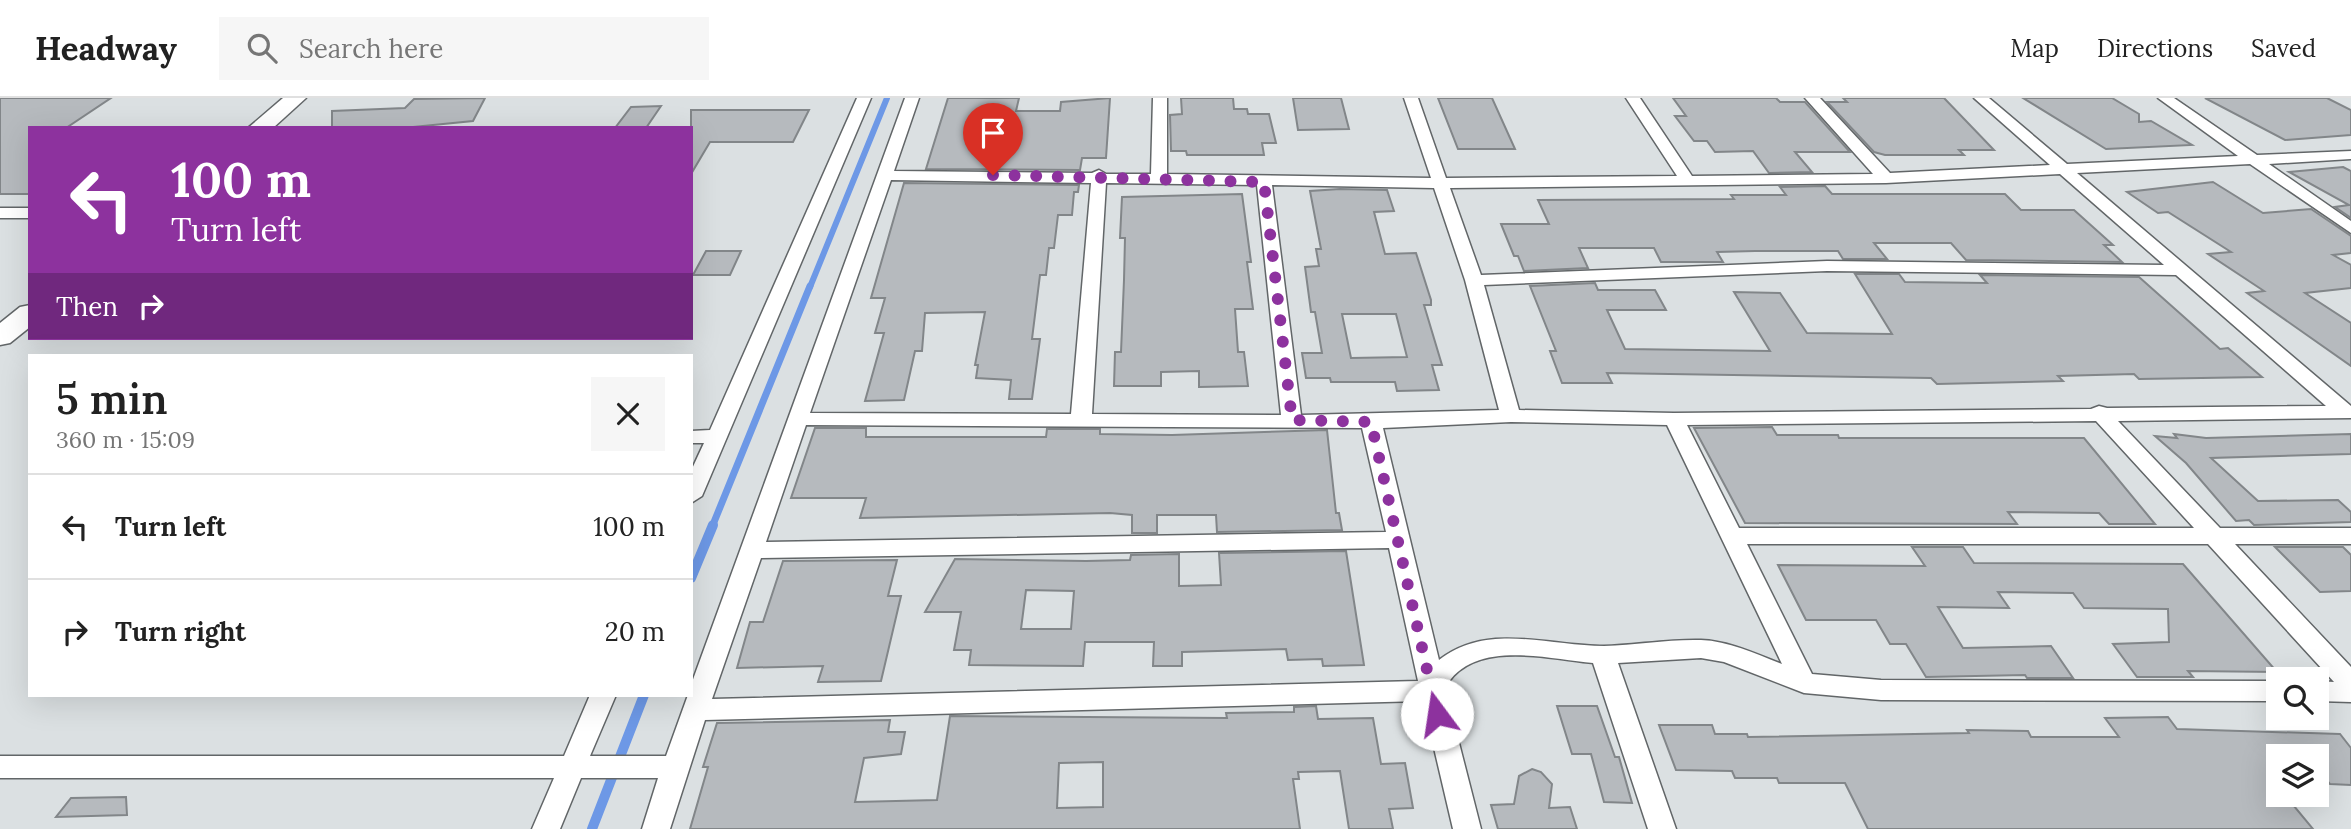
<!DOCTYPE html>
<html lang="en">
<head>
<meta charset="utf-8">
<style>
  body { margin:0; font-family:Lora,serif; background:#f6f6f6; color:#222; height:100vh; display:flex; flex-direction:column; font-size:26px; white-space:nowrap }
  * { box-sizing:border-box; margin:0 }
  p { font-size:23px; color:#767676 }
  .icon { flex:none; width:38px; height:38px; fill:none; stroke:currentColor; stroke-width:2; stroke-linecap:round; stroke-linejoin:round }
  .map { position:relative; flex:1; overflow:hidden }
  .sheet { position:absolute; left:28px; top:256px; width:665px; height:343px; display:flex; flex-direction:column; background:#fff; border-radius:0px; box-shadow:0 7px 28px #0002 }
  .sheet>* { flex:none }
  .guide { position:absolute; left:28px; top:28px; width:665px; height:214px; border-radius:0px; box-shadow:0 7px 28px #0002; background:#8d329e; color:#fff; overflow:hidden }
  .controls { position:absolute; left:2266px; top:569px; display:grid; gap:14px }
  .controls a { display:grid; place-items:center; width:63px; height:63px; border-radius:0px; background:#fff; box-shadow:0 7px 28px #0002; font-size:35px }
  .pin { position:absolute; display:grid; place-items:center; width:60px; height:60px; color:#fff; margin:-72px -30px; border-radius:50% 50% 50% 0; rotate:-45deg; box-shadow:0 0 7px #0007 }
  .pin .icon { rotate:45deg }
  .me { position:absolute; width:77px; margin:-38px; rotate:346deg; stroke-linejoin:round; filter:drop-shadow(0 0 5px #0008) }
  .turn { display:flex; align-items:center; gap:24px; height:147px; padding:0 28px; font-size:32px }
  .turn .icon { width:91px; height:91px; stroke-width:2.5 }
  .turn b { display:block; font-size:49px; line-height:60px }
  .then { display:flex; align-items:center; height:66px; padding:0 28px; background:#0003; gap:14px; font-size:26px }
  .round { display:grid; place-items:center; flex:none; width:74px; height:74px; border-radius:0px; background:#f6f6f6 }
  .headline { display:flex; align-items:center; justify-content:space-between; height:119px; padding:0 28px }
  h1 { font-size:42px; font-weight:600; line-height:52px }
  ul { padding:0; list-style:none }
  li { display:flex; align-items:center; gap:21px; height:105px; padding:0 28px; border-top:2px solid #e0e0e0 }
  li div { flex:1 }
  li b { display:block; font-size:26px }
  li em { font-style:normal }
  header { display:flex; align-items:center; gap:42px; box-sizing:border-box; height:98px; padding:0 35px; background:#fff; border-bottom:2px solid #e0e0e0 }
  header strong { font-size:33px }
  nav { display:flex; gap:38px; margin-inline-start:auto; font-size:24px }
  .search { width:490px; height:63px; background:#f6f6f6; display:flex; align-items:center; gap:18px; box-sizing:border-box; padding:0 24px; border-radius:0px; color:#767676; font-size:26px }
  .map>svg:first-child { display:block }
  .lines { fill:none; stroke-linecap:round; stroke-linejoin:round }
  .stream-far2 { stroke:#6d98e6; stroke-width:6 }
  .stream-far1 { stroke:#6d98e6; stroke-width:7 }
  .stream { stroke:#6d98e6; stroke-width:10 }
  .building { fill:#b6babe; stroke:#828689; stroke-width:2; fill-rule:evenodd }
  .street-casing { stroke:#626668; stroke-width:3 }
  .primary-casing { stroke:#626668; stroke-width:3 }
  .street { fill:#fff; fill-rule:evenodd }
  .primary { fill:#fff; fill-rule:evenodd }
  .route { stroke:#8d329e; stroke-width:12; stroke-dasharray:0 21.6 }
</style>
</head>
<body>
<header>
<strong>Headway</strong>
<div class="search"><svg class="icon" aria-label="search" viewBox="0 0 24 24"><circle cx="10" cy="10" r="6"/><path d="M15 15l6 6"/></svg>Search here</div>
<nav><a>Map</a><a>Directions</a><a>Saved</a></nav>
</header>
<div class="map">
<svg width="2351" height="731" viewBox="0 0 2351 731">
  <rect width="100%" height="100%" fill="#dbe0e2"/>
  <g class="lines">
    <!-- stream-far2 -->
    <path class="stream-far2" d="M810 189 887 0"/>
    <!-- stream-far1 -->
    <path class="stream-far1" d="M712 429 810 188"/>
    <!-- stream -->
    <g class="stream">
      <path d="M691 480 713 427"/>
      <path d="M592 731 644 597"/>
    </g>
  </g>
  <!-- building -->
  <g class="building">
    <path d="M0 0H111L66 30H30V96H0Z"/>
    <path d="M485 0 473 23 403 30H332V13L405 10 414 1Z"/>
    <path d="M948 0H1019L1016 13H1060L1061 4 1110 0 1106 60H1082L1080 72 926 71Z"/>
    <path d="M1181 0H1233L1234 11H1247L1248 16H1269L1276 45H1262L1264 57H1187L1186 53H1171L1170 17 1182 16Z"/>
    <path d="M1293 0H1341L1349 31 1298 32Z"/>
    <path d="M1438 0H1492L1515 51H1458Z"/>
    <path d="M1673 0H1776L1780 4H1805L1850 54H1795L1812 74 1769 75 1753 53 1715 54 1707 43H1694L1675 18H1686Z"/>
    <path d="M1843 0H1944L1994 52H1959L1964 57H1885L1874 54 1827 4H1847Z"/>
    <path d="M2023 0H2112L2139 16V24L2151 23 2192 47 2106 51Z"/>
    <path d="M2205 0H2327L2351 12V37L2285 42Z"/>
    <path d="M661 8 646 30H615L631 9Z"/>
    <path d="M691 12H809L793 44H710L691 76Z"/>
    <path d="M2343 69 2351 73V120L2335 109 2349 107 2289 74Z"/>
    <path d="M2213 84 2263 115 2311 111 2351 138V155L2333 157 2351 167V190L2305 195 2351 225V268L2247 195 2264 193 2208 156 2231 154 2168 114 2158 115 2127 94Z"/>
    <path d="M904 85 1079 87 1078 94H1074L1072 117H1058L1054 150H1049L1046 177H1040L1032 241H1040L1032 301H1009L1011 282 976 280 978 267H975L985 214 925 215 922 253H915L904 302 865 303 884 235H875L885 200H871Z"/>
    <path d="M1825 88 1832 96H2005L2021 112H2074L2113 147H2104L2122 164 1966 162 1951 145H1874L1887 161H1843L1838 153H1755L1717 154 1723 164H1661L1654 150H1579L1588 170 1524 173 1518 158H1514L1501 126H1549L1538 102 1734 101 1731 97H1786L1780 89Z"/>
    <path d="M1340 91 1387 92 1394 113 1374 114 1385 156 1416 155 1431 202V207H1424L1442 267H1432L1439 292 1397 293 1395 284H1331L1330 280H1306L1302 255H1322L1315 214H1311L1305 169 1319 168 1316 151H1321L1310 93ZM1342 216H1396L1407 259 1351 260Z"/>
    <path d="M1242 96 1251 164H1247L1253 211H1235L1238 254H1244L1248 288 1199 289V273L1161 274V288H1114L1115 254H1121L1124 182 1125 140H1120L1122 99Z"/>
    <path d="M706 153H741L730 177H693Z"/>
    <path d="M1855 176H1899L1905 184 1987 185 1980 177 2139 179 2220 251 2228 250 2262 279 2139 281 2134 276 2058 278 2063 283 1937 286 1931 280 1607 275 1612 285H1562L1550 253H1556L1530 188 1595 185 1598 192H1655L1666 212H1607L1625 251 1770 253 1734 194 1780 195 1807 235 1892 236Z"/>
    <path d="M1772 329 1777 337H1838L1839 340H2084L2155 426H2109L2099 415 2008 414 2017 426 1745 425 1694 330Z"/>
    <path d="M815 330H866V339H1046L1047 331H1100V336L1172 337 1327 332 1336 415H1339L1342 432 1217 434 1216 417H1157V435H1132V417L1110 415 860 420 866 400H791Z"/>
    <path d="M2174 336 2206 340 2351 336V356L2211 360 2258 403 2338 402 2351 414V424L2254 427 2249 422 2236 423 2186 365 2155 338 2177 340Z"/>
    <path d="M1912 449H1963L1974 465 2183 466 2277 574 2188 573 2193 579H2137L2113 546 2169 544 2168 511 2084 510 2073 495 1998 494 2009 510 1938 509 1963 550 2051 548 2073 580H2027L2025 577 1926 579 1906 546H1890L1876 522H1806L1778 467 1925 468Z"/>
    <path d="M2275 449H2343L2351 457V493L2320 494Z"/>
    <path d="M1346 453 1364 567 1323 568 1322 561 1288 562 1286 551 1182 554V568H1153L1154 544H1085L1083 568 969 567 971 552H954L961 514H925L955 461 1086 463 1130 462 1131 457 1179 456V488L1221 487 1219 455ZM1026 492 1074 493 1071 531H1021Z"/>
    <path d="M897 462 888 498H901L881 583 818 584 823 568 737 570 750 524H763L783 463Z"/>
    <path d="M1316 608 1318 621 1373 620 1381 666 1405 665 1413 710 1389 711 1393 731H1349L1340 673 1298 674 1299 681H1293L1300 731H690L708 669H703L717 625 890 622 888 634H905L901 656 864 660 855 704 937 702 950 618 1227 620 1226 615 1294 614V609ZM1103 664V709L1057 710 1059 665Z"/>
    <path d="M1557 608H1597L1615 659H1619L1632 705 1604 704 1591 656H1572Z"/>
    <path d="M2168 619 2177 631 2340 636 2351 650V687L2330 686 2317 669V658H2278V708H2294L2313 731H1868L1845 685H1779L1777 680H1735L1732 673 1676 672 1659 627H1712L1715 636H1747L1748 639 1969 635 1967 632 2028 633 2031 639H2119L2105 620Z"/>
    <path d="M1532 671 1541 674 1552 686 1549 710 1570 709 1577 731H1498L1491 707 1514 706 1519 678Z"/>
    <path d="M126 699 127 717 56 719 71 700Z"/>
  </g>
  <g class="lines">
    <!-- street casing -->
    <g class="street-casing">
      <g id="street">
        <path d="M857 0H871L702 398 691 405V373L704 345H691V333L710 332Z"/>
        <path d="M905 0H919L894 73 1092 75 1099 72 1106 76H1151L1153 0H1167V76L1431 80 1404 0H1418L1446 80 1677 78 1626 0H1640L1692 78 1873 76 1805 0H1820L1890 75 2050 67 1974 0H1989L2067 66 2238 58 2158 0H2174L2257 57 2351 53V61L2269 66 2351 123V135L2250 66 2077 75 2351 308V320L2118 323 2220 430H2351V446H2235L2351 569V604L2317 603V583L2334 584 2208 446H1747L1812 576 1881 582 2278 583V603L1881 602 1804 595 1724 564 1701 560 1618 565 1676 731H1648L1593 565C1548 561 1472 540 1445 590L1481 731H1453L1423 603 705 622 670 731H642L658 680H581L560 731H532L554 680H0V658H564L590 597H616L590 658H666L688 597H691V587ZM2060 76 2164 167 1827 163 1481 177 1450 90 1886 85ZM891 82 1091 85 1071 316 810 315ZM1106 85 1257 87 1281 317 1092 316ZM1272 87 1434 90 1465 182 1499 312 1301 317ZM1827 173 2176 177 2326 308 2107 310 2099 308 2091 311 1674 315 1519 312 1484 187ZM2096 323 2194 430H1739L1687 327ZM1511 324 1667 327 1782 566C1756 556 1729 543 1701 542 1669 541 1636 547 1604 548 1548 548 1488 524 1439 562L1383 330ZM806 327 1362 330 1386 434 766 444ZM1389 450 1418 583 712 601 761 460Z"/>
        <rect x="0" y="110" width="30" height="10"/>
      </g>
    </g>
    <!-- primary casing -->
    <g class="primary-casing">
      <g id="primary">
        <path d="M283 0H306L273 30H248Z"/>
        <path d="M30 207V229L10 245 0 247V225L20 209Z"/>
      </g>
    </g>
    <!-- street -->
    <use href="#street" class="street"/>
    <!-- primary -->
    <use href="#primary" class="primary"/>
  </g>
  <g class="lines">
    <!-- route -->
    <path class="route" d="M993 77 1264 84 1292 322 1371 324 1437 616"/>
  </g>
</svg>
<div class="controls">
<a><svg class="icon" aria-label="search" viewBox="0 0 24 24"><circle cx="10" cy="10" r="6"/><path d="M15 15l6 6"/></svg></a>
<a><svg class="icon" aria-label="layers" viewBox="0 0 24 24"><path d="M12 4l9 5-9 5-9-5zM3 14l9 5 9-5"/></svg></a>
</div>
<div class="pin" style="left:993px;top:77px;background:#d93025"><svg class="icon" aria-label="arrive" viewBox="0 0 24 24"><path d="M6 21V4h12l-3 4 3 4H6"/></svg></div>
<svg class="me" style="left:1437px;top:616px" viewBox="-20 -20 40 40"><circle r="19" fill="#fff"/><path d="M0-13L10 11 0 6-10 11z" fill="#8d329e"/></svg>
<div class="guide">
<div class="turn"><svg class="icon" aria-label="left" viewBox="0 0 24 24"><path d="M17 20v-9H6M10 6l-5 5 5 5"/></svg><div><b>100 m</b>Turn left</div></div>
<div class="then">Then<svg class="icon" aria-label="right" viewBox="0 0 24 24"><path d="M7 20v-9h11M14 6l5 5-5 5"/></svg></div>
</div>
<section class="sheet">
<div class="headline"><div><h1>5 min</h1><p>360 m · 15:09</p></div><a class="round"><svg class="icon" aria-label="close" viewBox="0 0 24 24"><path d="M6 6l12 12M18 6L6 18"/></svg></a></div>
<ul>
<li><svg class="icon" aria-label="left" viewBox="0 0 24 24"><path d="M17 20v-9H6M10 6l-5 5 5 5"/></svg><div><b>Turn left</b></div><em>100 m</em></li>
<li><svg class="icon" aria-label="right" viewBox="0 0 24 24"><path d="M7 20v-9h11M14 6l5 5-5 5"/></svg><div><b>Turn right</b></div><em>20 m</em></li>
</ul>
</section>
</div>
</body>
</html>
